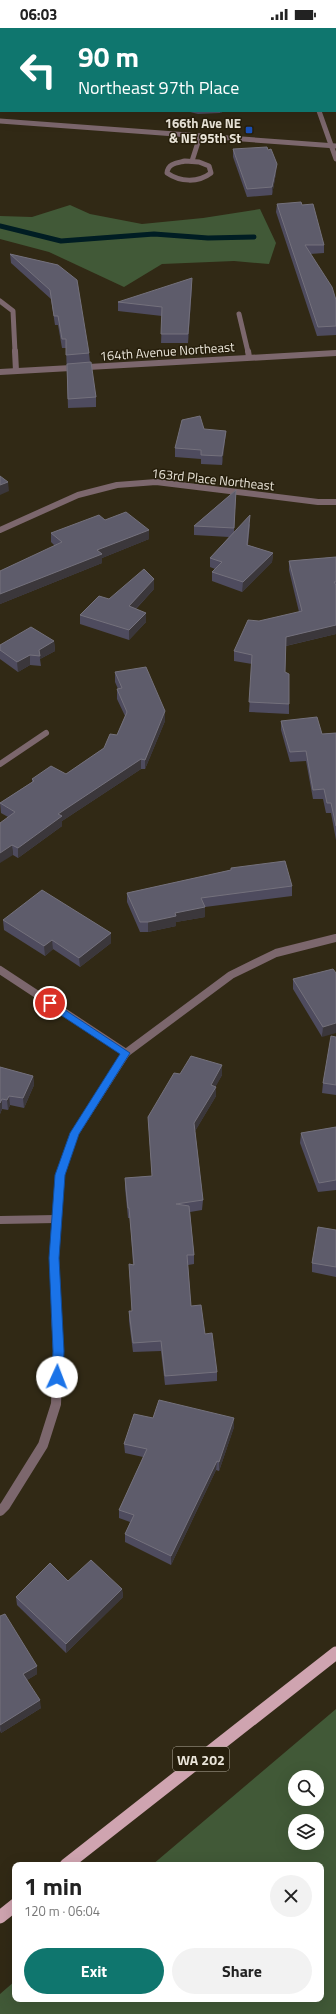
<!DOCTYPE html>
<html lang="en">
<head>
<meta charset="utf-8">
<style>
  body { margin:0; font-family:"Titillium Web",sans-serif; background:#f2f2f2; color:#222; height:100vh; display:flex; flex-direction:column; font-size:15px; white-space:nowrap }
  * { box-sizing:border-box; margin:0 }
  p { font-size:13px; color:#767676 }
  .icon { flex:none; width:22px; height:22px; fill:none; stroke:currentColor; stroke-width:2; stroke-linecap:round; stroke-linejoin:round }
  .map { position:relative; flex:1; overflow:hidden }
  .panel { position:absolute; left:12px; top:1834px; width:312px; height:140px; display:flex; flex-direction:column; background:#fff; border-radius:8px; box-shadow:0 4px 16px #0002 }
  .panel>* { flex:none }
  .guide { position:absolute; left:0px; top:0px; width:336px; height:84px; box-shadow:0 4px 16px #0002; background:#0f766e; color:#fff; overflow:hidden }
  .fabs { position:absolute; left:288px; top:1742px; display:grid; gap:8px }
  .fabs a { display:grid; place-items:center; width:36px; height:36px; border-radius:50%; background:#fff; box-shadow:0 4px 16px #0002; font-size:20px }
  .pin { position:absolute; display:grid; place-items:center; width:34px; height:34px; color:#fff; margin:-17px; border:2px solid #fff; border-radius:50%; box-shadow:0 1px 4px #0007 }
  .me { position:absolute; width:44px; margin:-22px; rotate:2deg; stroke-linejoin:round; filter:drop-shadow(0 0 3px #0008) }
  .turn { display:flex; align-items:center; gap:14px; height:84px; padding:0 12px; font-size:18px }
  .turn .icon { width:52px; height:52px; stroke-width:2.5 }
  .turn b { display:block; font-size:28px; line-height:34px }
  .round { display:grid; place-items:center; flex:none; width:42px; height:42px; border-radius:21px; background:#f2f2f2 }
  .head { display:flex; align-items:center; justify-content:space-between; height:68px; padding:0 12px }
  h1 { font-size:24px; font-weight:700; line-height:30px }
  .cta { display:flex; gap:8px; margin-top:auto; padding:8px 12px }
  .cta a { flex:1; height:46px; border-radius:24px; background:#0f766e; color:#fff; font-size:16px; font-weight:700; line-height:46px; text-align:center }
  .cta a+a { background:#f2f2f2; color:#222 }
  .status { display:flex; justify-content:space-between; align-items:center; height:28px; padding:0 20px; background:#fff; direction:ltr }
  .status svg { height:11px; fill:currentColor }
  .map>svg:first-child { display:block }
  .forest { fill:#415937; fill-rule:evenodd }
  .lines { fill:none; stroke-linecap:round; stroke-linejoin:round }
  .stream { stroke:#001d23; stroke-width:5 }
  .minor-far3 { stroke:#7c676d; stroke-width:5 }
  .minor-far2 { stroke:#7c676d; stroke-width:6 }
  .minor-far1 { stroke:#7c676d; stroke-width:8 }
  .minor { stroke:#7c676d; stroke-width:10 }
  .tertiary { stroke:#7c676d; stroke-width:5 }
  .primary { stroke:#cfa4b0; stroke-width:13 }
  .wall { fill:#4e4b5e }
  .shaded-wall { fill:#3b373b }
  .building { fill:#5e5c6b; stroke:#74717c }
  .route { fill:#1a73e8; stroke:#114b97 }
  .transit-dot { fill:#1a4fb4; stroke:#271f0c; stroke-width:1.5 }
  .labels { text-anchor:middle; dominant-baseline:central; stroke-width:3; stroke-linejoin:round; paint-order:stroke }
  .far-poi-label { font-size:13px; font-weight:bold; fill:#e9e4d8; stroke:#271f0c; text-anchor:end }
  .far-street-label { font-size:13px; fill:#e9e4d8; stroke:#271f0c }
  .shield { fill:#271f0c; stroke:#afa99b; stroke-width:1 }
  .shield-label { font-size:14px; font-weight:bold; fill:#e9e4d8 }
</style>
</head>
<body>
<div class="status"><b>06:03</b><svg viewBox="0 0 49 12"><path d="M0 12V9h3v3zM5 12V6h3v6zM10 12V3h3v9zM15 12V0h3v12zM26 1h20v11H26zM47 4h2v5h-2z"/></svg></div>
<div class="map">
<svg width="336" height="1986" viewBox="0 0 336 1986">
  <rect width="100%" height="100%" fill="#312915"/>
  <!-- forest -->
  <g class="forest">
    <path d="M70 177 90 186 142 196 203 190 260 181 276 215 269 236 234 233 162 236 124 259 49 224 0 211V188L32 189Z"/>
    <path d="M336 1681V1986H0V1966L15 1953V1971H321V1837H152ZM295 1749H317V1771H295ZM295 1793H317V1815H295Z"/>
  </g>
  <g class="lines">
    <!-- stream -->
    <path class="stream" d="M0 198 61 213 154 206 208 210 254 209"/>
    <!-- minor-far3 -->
    <g class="minor-far3">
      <path d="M319 83 336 131"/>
      <path d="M185 133 199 134 209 138 211 145C198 155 180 154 167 145 168 135 177 135 185 133Z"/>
      <path d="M192 133 200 108"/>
      <path d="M0 273 13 283 15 324"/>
      <path d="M239 286 248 324"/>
    </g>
    <!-- minor-far2 -->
    <g class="minor-far2">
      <path d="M15 323 16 343"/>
      <path d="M248 323 249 329"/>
      <path d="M0 344 336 325"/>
      <path d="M0 502 78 467 117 457 156 454 318 474H336"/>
      <path d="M0 736 46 705"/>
    </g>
    <!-- minor-far1 -->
    <g class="minor-far1">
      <path d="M0 942 126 1025"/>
      <path d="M0 1192 56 1191"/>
      <path d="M56 1285 54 1230 60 1147 75 1105 126 1025 231 947 276 925 336 910"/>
    </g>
    <!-- minor -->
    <path class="minor" d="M0 1483 5 1478 43 1417 56 1376 58 1323 56 1284"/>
    <!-- tertiary -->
    <path class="tertiary" d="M0 93 336 118"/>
    <!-- primary -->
    <g class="primary">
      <path d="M66 1837 336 1625"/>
      <path d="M0 1889 15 1877"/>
    </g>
  </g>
  <!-- wall -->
  <g class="wall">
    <path d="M0 0 1 1V17H0Z"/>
    <path d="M322 0H336V28L335 25V1H322Z"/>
    <path d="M186 83H225L220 85 198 86Z"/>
    <path d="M233 121 276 145 272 167 247 169 233 129Z"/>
    <path d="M277 176 302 177 324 217V225L310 226 336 272V307L317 308 276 184Z"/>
    <path d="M10 226 58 237 89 325 90 334 96 369V379L68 380 66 320H62L58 297H55L51 271 11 235Z"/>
    <path d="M192 258 188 315H161L162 288 118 283V274Z"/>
    <path d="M226 403 225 412 222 437 201 436V431L175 429V420Z"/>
    <path d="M236 462 234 504 250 496 248 517 273 525 272 534 242 564 212 553V544L215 541 210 539V530L229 509 194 507V498Z"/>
    <path d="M105 492 149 511 102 530V535L0 576V543L55 518 51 514V505Z"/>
    <path d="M336 529V606L286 618 285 644 289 676V686L249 684 252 636 234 633V623L259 593 299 584 289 542V533Z"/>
    <path d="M154 561 136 581 146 585V594L129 612 80 596V587L109 571Z"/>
    <path d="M54 613 55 623 40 631 41 638 30 637 18 644 0 631V617Z"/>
    <path d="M115 644 165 693 145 741H141L62 793V798L18 830 13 827 8 789 1 785 0 775 32 754V751L66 746 104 720 117 707 125 688 117 671V661H118L115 654Z"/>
    <path d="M281 693 322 706 336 705V812L331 785H326L323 771H313L306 733 290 734 281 702Z"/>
    <path d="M231 840 292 858V868L205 879V889L176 894V898L148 904H140L127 874V865L231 842Z"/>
    <path d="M3 892 111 905V915L80 939 53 921 45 928 4 902Z"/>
    <path d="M336 945 322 1009 293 961V951Z"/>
    <path d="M336 1009V1067L322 1065 323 1055Z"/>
    <path d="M222 1037V1047L215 1059 216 1068 195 1103 203 1172 202 1182 190 1184 194 1227V1236L188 1237 191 1278 205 1306 217 1344V1353L165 1357 161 1323 133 1324 129 1293V1283H132L129 1236 133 1237 130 1190H128L125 1160V1150L152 1148 148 1089 180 1046Z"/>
    <path d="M0 1039 33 1048 34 1057 24 1080 10 1077 8 1082 2 1081 0 1086Z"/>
    <path d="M336 1099V1162L318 1164 300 1115 301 1105Z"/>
    <path d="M336 1202V1249L312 1244V1235Z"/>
    <path d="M153 1390 234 1399 219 1443 216 1442 171 1537 125 1514V1506L130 1494 119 1490V1482L143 1429 125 1425 124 1416Z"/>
    <path d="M68 1553 122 1561 123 1569 66 1625 17 1577 16 1569Z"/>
    <path d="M0 1588 37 1638V1646L27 1652 41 1680 1 1705 0 1702Z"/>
  </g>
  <!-- shaded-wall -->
  <g class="shaded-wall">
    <path d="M220 83H225L220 85Z"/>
    <path d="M277 136 276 145 272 167V159Z"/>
    <path d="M192 250V258L188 315V306Z"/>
    <path d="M226 403 225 412 222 437V428Z"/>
    <path d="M8 454 9 463 0 467V457Z"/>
    <path d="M149 502V511L102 530V535L0 576V566L97 522Z"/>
    <path d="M273 525 272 534 242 564 243 554Z"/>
    <path d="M154 551V561L129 588V578Z"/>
    <path d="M146 585V594L129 612V602Z"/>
    <path d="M336 597V606L285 618 286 609Z"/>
    <path d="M54 613 55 623 40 631 39 622Z"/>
    <path d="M30 627V637L18 644 17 634Z"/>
    <path d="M165 683V693L145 741V732Z"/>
    <path d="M141 731V741L62 793V798L18 830V820L58 786Z"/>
    <path d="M12 817 13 827 0 835V825Z"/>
    <path d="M205 879V889L176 894V898L148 904V894L175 885Z"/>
    <path d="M111 905V915L80 939 79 930Z"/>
    <path d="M52 912 53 921 45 928 44 918Z"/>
    <path d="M336 995V1005L322 1009 323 999Z"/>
    <path d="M222 1037V1047L211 1067V1057Z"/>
    <path d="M33 1048 34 1057 24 1080 23 1070Z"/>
    <path d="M216 1059V1068L194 1105V1095Z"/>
    <path d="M9 1068 10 1077 8 1082 7 1072Z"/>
    <path d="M2 1071V1081L0 1086V1075Z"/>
    <path d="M234 1390V1399L219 1443V1434Z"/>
    <path d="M217 1433 216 1442 171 1537V1528Z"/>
    <path d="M122 1561 123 1569 66 1625V1616Z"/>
    <path d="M37 1638V1646L24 1654 23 1646Z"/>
    <path d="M40 1672 41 1680 1 1705 0 1697Z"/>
  </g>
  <!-- building -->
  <g class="building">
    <path d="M0 0H2V1H1V9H0Z"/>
    <path d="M7 0H259L243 1H7Z"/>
    <path d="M329 0H336V17L335 14V1H329Z"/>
    <path d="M267 119 268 122 271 121 277 136 272 159 247 161 233 121Z"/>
    <path d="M301 174 302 177 313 176 324 217H305L332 259 336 272V298L318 299 277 176Z"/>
    <path d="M10 226 58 237 77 252 89 325 66 327V311H62L58 288H54L50 262Z"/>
    <path d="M192 250 188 306H161L162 279 118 274Z"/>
    <path d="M91 334 96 369 68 371 67 336Z"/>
    <path d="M200 388 204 401 226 403 222 428 201 427V422L175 420 182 392Z"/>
    <path d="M0 448 8 454 0 457Z"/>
    <path d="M236 462 234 500 194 498Z"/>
    <path d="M126 484 149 502 97 522 102 526 0 566V543L62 514 51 505 99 487 105 492Z"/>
    <path d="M250 487 247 517 273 525 243 554 212 544 222 534 210 530Z"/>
    <path d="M336 529V554H334L336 557V597L286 609 285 644 289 646V676L249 674 252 627 234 623 248 592 259 593 302 583 289 533Z"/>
    <path d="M144 541 154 551 129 578 146 585 129 602 80 587 99 568 109 571Z"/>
    <path d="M31 599 54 613 39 622 40 628 30 627 17 634 0 622V617Z"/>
    <path d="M146 639 165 683 145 732 141 731 58 786 62 788 18 820 12 817 0 825V795L15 784 0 775 34 753 32 751 51 738 66 746 104 720 110 706 117 707 127 684 117 661 122 660 115 644Z"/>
    <path d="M317 689 322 706 336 705V798L331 775H327L324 761 313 762 306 723 290 724 281 693Z"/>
    <path d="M285 833 292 858 201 870 205 879 175 885 176 888 148 894H140L127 865 231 842V840Z"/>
    <path d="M42 862 111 905 79 930 52 912 44 918 3 892Z"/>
    <path d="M333 941 336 945V995L323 999 293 951Z"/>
    <path d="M331 1008 336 1009V1057L323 1055Z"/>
    <path d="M191 1028 222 1037 211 1057 216 1059 194 1095 203 1172 176 1176 189 1178 194 1227H187L191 1278 201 1277 205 1306 212 1305 217 1344 165 1348 161 1313 133 1315 129 1283H132L129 1236 134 1237 129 1180H128L125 1150 152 1148 148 1089 174 1045 180 1046Z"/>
    <path d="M0 1039 33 1048 23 1070 9 1068 7 1072 2 1071 0 1075Z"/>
    <path d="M336 1099V1152L319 1155 301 1105Z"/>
    <path d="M318 1199 336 1202V1239L312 1235Z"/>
    <path d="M159 1372 234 1390 219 1434 217 1433 171 1528 125 1506 134 1487 119 1482 147 1421 124 1416 134 1386 153 1390Z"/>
    <path d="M91 1532 122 1561 66 1616 16 1569 50 1535 68 1553Z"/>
    <path d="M5 1586 37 1638 23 1646 40 1672 0 1697V1588Z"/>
  </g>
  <!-- route -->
  <path class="route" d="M50 972 130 1025 79 1106 65 1147 59 1230 64 1323 63 1349 61 1353H54L52 1349 53 1323 49 1230 55 1147 70 1105 120 1026 47 978 46 975Z"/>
  <!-- markers -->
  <rect class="transit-dot" x="245" y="98" width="8" height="8" rx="2"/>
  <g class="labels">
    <!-- far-poi labels -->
    <g class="far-poi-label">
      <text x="241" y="95">166th Ave NE<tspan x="241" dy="15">&amp; NE 95th St</tspan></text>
    </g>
    <!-- far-street labels -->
    <g class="far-street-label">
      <text transform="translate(167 323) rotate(-4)">164th Avenue Northeast</text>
      <text transform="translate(213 451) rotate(6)">163rd Place Northeast</text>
    </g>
    <!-- shield labels -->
    <rect class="shield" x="173" y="1719" width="56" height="24" rx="3"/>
    <g class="shield-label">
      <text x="201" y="1731">WA 202</text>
    </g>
  </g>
</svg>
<div class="fabs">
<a><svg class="icon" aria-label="search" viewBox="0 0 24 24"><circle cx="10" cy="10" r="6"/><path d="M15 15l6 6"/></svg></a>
<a><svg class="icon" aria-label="layers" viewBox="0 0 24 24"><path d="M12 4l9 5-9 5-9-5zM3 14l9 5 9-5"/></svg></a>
</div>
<div class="pin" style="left:50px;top:975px;background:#d93025"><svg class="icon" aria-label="arrive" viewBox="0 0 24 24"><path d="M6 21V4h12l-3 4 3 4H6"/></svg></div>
<svg class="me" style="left:57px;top:1349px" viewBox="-20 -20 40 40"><circle r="19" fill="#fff"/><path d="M0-13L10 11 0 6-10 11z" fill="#1a73e8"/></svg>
<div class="guide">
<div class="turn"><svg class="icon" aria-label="left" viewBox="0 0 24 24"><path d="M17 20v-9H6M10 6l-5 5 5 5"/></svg><div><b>90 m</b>Northeast 97th Place</div></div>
</div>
<section class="panel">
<div class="head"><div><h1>1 min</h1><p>120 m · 06:04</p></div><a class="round"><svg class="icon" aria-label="close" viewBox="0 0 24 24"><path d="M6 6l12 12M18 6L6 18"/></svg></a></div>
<div class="cta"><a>Exit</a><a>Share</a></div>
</section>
</div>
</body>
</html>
